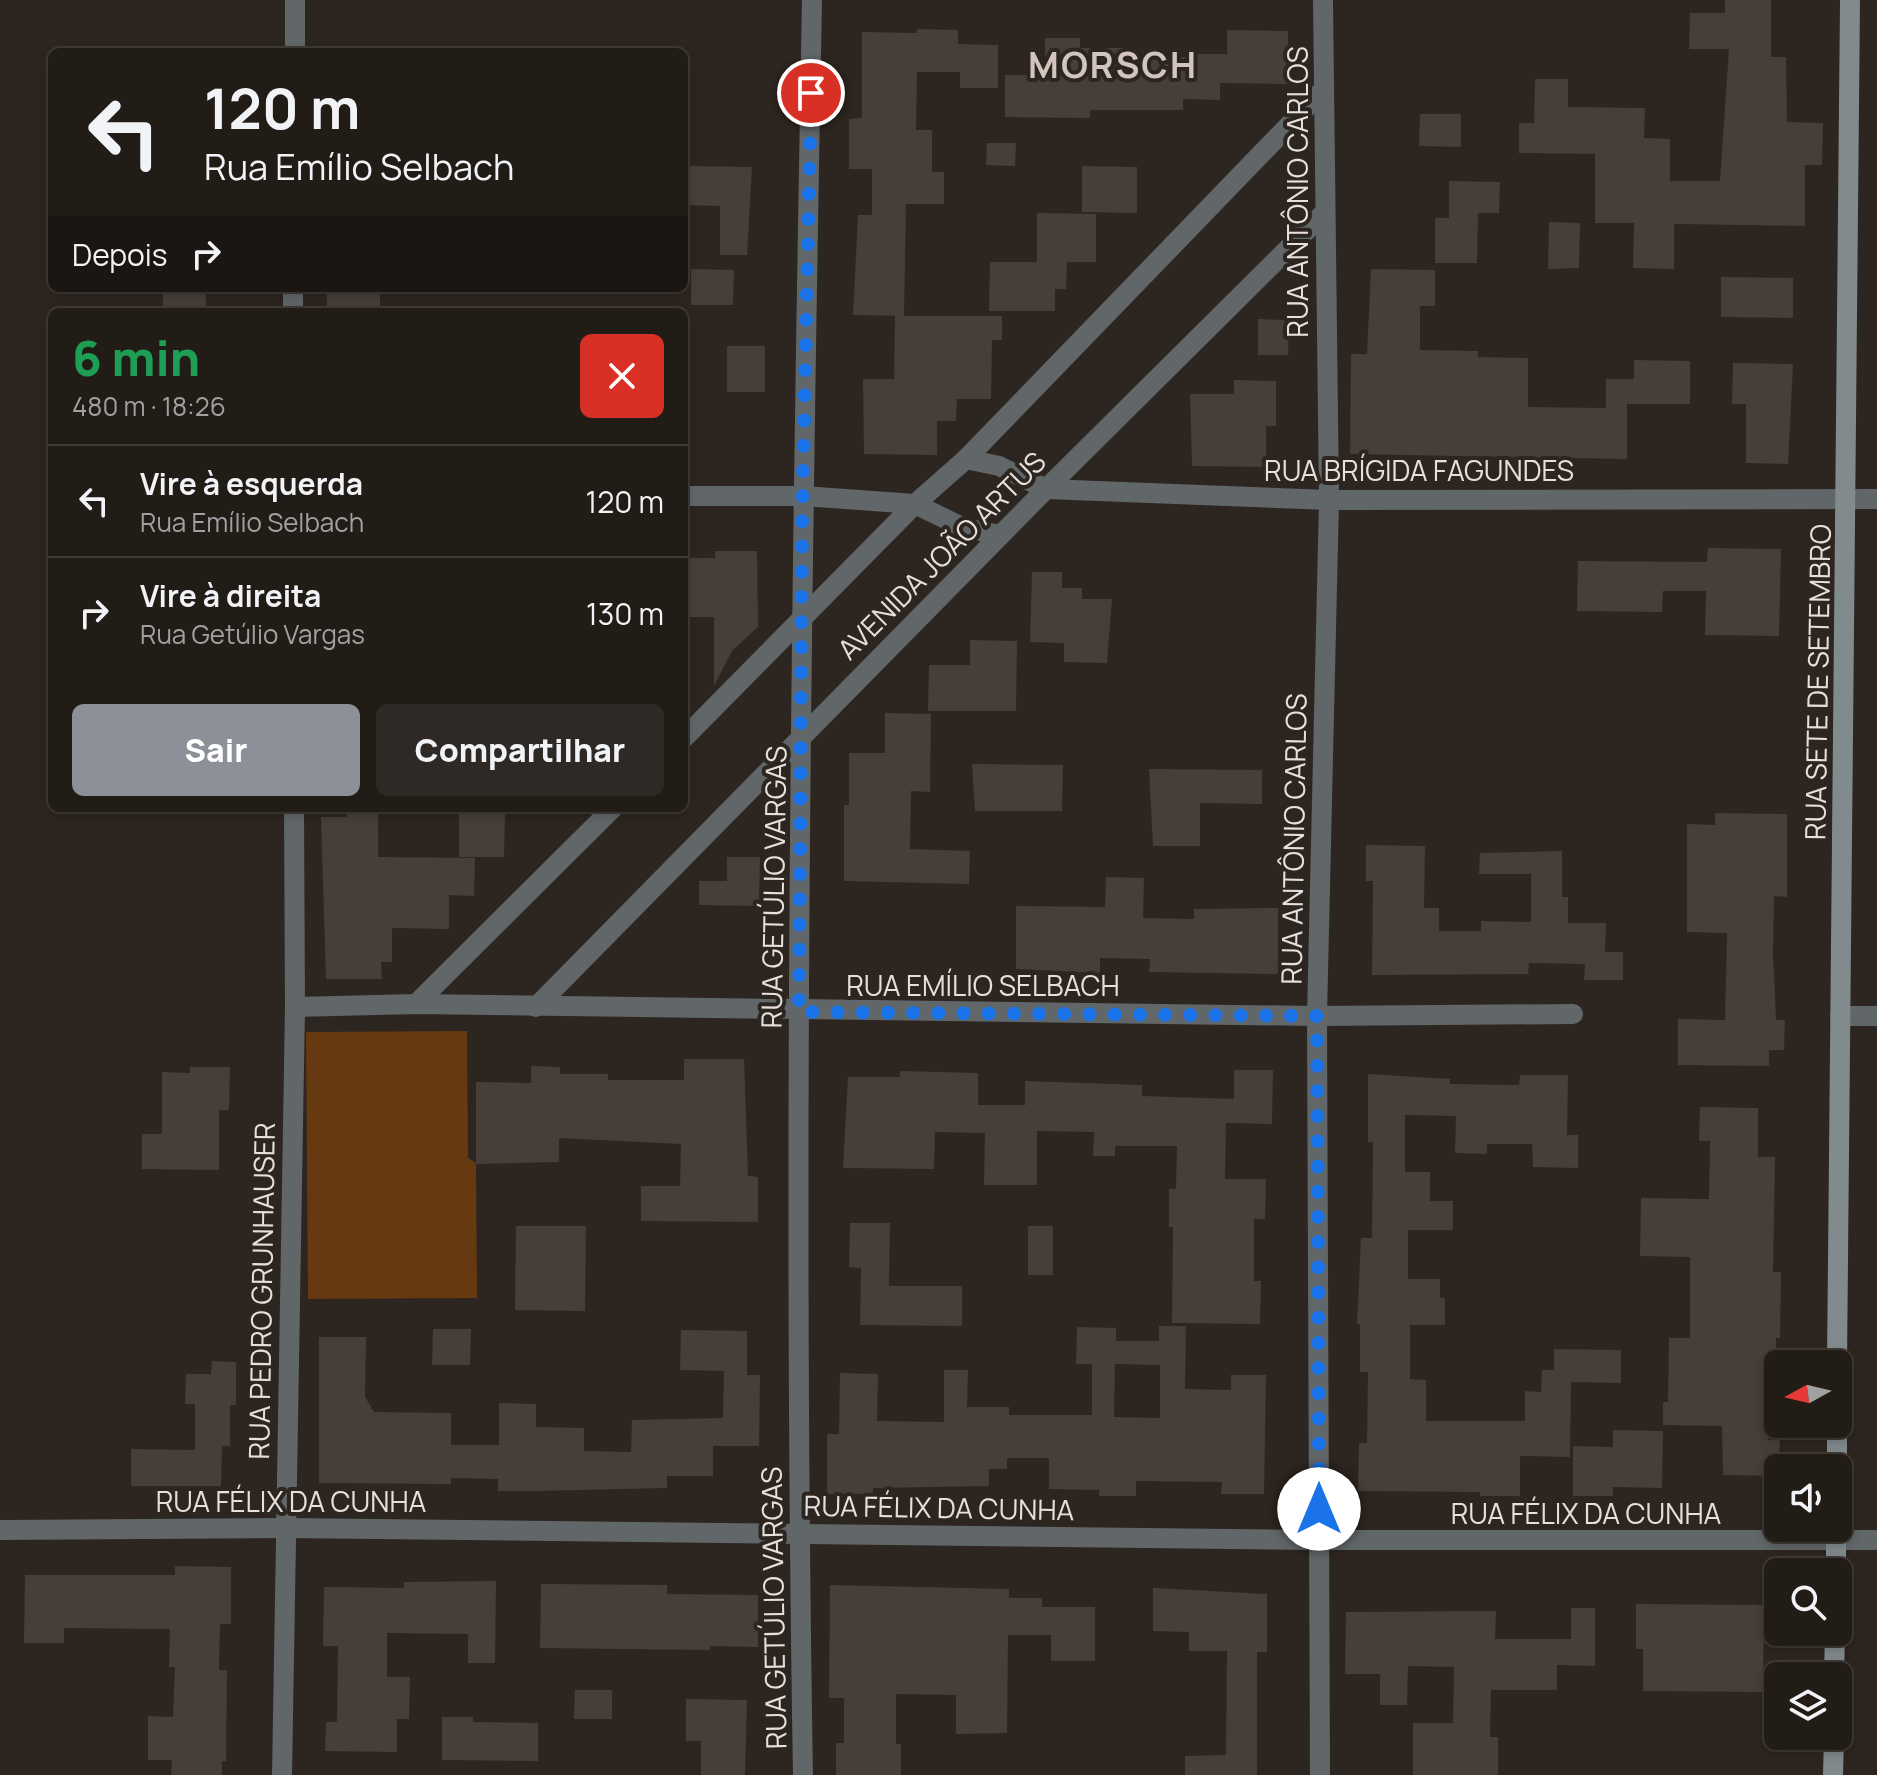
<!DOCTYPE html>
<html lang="pt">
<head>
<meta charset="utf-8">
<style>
  body { margin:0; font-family:Manrope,sans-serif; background:#2e2924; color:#f1f3f6; height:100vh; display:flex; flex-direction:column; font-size:30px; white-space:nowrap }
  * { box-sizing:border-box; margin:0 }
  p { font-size:26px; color:#a2a1a1 }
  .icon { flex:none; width:44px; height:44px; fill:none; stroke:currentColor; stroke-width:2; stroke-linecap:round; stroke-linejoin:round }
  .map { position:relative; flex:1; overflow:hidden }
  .drawer { position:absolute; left:48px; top:308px; width:640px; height:504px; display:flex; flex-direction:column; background:#221c17; border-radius:12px; box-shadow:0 4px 12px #0003,0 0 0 2px #3f3a36 }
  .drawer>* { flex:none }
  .top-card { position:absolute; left:48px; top:48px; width:640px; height:244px; border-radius:12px; box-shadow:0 4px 12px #0003,0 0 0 2px #3f3a36; background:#221c17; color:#f1f3f6; overflow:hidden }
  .needle { width:52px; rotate:262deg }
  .buttons { position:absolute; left:1764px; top:1350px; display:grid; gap:16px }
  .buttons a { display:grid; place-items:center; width:88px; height:88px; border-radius:12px; background:#221c17; box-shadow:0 4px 12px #0003,0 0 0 2px #3f3a36; font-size:40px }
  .pin { position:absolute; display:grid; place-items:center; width:68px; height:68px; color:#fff; margin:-34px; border:4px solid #fff; border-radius:50%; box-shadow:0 2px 8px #0007 }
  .me { position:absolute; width:88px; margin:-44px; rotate:0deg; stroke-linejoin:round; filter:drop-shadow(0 0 6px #0008) }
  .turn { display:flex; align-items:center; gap:28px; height:168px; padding:0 24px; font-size:36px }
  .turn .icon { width:104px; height:104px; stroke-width:2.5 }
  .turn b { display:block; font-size:56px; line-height:68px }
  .then { display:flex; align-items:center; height:76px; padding:0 24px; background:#0003; gap:16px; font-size:30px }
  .round { display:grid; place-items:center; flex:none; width:84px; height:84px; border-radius:12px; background:#2e2924 }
  .head { display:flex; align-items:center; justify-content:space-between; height:136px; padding:0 24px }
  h1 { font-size:48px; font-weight:800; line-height:60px; color:#1e9e55 }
  .cta { display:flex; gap:16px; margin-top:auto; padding:16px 24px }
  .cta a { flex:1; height:92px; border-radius:12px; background:#8c9099; color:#fff; font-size:32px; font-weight:800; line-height:92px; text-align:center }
  .cta a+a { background:#2e2924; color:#f1f3f6 }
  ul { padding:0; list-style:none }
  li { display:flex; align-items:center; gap:24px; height:112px; padding:0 24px; border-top:2px solid #3f3a36 }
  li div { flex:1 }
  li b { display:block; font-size:30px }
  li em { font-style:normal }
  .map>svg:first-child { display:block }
  .green { fill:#663911 }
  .building { fill:#473e37; fill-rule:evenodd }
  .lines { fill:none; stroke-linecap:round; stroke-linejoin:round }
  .minor { stroke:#616668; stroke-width:20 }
  .secondary { stroke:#818a8d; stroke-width:20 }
  .route { stroke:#1a73e8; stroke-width:14; stroke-dasharray:0 25.2 }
  .labels { text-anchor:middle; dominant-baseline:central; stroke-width:8; stroke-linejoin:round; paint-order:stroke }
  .street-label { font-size:28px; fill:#e6e0dc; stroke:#2d251f }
  .district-label { font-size:36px; font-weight:bold; letter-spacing:2px; fill:#d1c5bd; stroke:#2d251f }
</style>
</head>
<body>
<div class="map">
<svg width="1877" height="1775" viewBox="0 0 1877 1775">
  <rect width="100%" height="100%" fill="#2d251f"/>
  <!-- green -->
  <path class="green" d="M467 1031 468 1158 476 1163 477 1298 308 1299 306 1032Z"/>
  <!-- building -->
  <g class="building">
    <path d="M1725 0H1771V57H1786L1787 122 1823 123 1822 165H1805V226L1674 224V269L1633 268 1634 223H1595V154L1519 153V123H1534L1535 79H1568V107L1645 108 1644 138 1670 139V181H1720L1729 49H1689L1690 13H1725Z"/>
    <path d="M917 29 958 30V44L998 45V88H960V72H917L916 130H932V172H944V204H906L904 316 853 315 858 215H872V169H849V119L862 118V32L917 33Z"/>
    <path d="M1227 30 1288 31V84L1220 83V100L1183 99V110H1090V118L1005 117V75H1045V38H1080V48H1129V56L1187 57 1188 54H1227Z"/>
    <path d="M1420 114H1461V147L1419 146Z"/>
    <path d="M987 143H1016L1015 166 986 165Z"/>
    <path d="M684 166 752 167 747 255H720V206L684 205Z"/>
    <path d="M1082 166 1137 167V213L1082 212Z"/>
    <path d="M1449 181 1500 182 1499 213H1478L1477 263H1435V218H1449Z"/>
    <path d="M1037 213 1096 214V262H1067L1066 289H1055V311H989L990 262H1037Z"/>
    <path d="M1549 222 1580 223 1579 268 1548 269Z"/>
    <path d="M691 269 734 270 733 305H691Z"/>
    <path d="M1371 269 1435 270V306H1420V350L1478 351V357L1528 358V407L1606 408V379H1634V360L1690 361V404H1627V459L1350 454 1351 354H1367Z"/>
    <path d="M1721 277 1793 278V318L1721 317Z"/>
    <rect x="163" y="288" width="43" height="24"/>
    <rect x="327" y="288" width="53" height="24"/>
    <path d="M895 316H1002V340H992L991 399H957L956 421H937V455L864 454 863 379H894Z"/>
    <path d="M1258 319 1289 320 1288 355H1258Z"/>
    <rect x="727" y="346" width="38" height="46"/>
    <path d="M1733 363 1793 364 1788 464 1746 463V404H1732Z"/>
    <path d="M1234 380 1276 381V426H1266V467L1192 466 1190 394H1234Z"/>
    <path d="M1708 548 1781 549 1779 636 1705 635 1706 591H1663L1662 612 1577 611 1578 561 1707 562Z"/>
    <path d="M715 551H757L758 627 732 651 714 686V617H684V558H715Z"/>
    <path d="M1032 572H1062V588H1082V599H1112L1107 663 1064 662V643L1030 642Z"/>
    <path d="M970 640 1017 641 1016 711H928L929 665H970Z"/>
    <path d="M885 713 931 714 930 792 911 791 910 849 970 851 969 884 844 881V805H849V753H885Z"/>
    <path d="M972 764 1063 765 1062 811H975Z"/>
    <path d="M1149 769 1262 770V804L1200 803V846H1153Z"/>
    <path d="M347 808H378V857L475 858 474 896 449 895V929L392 928V962H381L382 979H326L321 817H347Z"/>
    <path d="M1715 813 1787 814V897L1774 896 1773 954 1776 1020H1785L1784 1050H1769V1066L1678 1065V1019L1725 1020 1727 933 1687 932V824L1715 825Z"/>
    <path d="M459 814H505L504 857H459Z"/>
    <path d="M1366 845 1425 846 1424 908H1439V931H1481V921L1531 922V874H1479L1480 853 1562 851V897H1568V923H1606L1605 952H1623V980H1584L1585 964 1529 963 1528 974 1372 975 1373 881H1366Z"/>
    <path d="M727 857H760L759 906 699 905V881H727Z"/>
    <path d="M1106 877 1144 878 1143 918 1194 919V909L1278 908V974L1149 972 1150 959 1100 958V973L1016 969V906L1105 907Z"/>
    <path d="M684 1059H744L748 1176 758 1177V1222L641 1221V1186H680L681 1144 559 1138V1162L476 1164V1082L531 1083V1066L560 1067V1074H608V1080H684Z"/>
    <path d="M190 1067H230L229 1110H219V1170L142 1169V1134H162V1072L190 1073Z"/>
    <path d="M1234 1070H1273L1272 1124 1226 1123 1225 1179H1266L1265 1219H1254V1281H1261L1260 1324 1172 1323 1173 1227H1169V1189H1176L1177 1146H1115V1156H1093L1094 1132 1037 1131V1185H984L985 1133 935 1132 934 1169 843 1168 848 1077H900V1071L978 1073V1105H1025V1081L1142 1085V1096L1234 1099Z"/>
    <path d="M1368 1074 1450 1079V1084L1519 1085 1520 1075H1568L1567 1135H1578V1168L1533 1167 1532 1144H1487V1154L1455 1153 1456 1116 1405 1115V1172H1430V1201H1453V1230H1408V1279H1440V1298H1445V1325H1410V1379L1426 1380V1421H1525V1391L1541 1392 1542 1370H1554V1349L1621 1350V1383L1571 1382 1570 1457 1520 1456V1496H1480V1492L1358 1491 1359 1443H1367L1368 1372H1360V1324H1357L1361 1238H1372L1373 1142H1368Z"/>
    <path d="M1700 1107 1758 1108V1157H1775L1773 1272H1781L1780 1338H1776V1381H1768V1440H1780L1778 1476 1723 1475 1722 1426 1663 1425V1402H1668L1669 1338H1690V1257L1640 1256 1641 1198 1709 1199 1710 1141H1699Z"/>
    <path d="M850 1223H890L889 1286H962V1326L860 1325 861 1268 849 1267Z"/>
    <path d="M516 1226H586L585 1311 515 1310Z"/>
    <rect x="1028" y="1226" width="25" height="49"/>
    <path d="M1159 1326H1186L1185 1389 1231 1390V1375H1266L1264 1494H1221L1222 1482 1136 1481V1496H1099V1490L1049 1489V1458H1007V1469H989V1486L873 1488V1494H827V1434H839L840 1373 878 1374 877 1421 944 1422V1370H968L967 1407H1009V1415H1092V1364H1076L1077 1327 1116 1328V1341H1159ZM1115 1364 1160 1365V1418L1114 1417Z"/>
    <path d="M433 1329H471L470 1365H432Z"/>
    <path d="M681 1330 747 1331V1375H760L759 1446H713V1476H667V1488L535 1491H498V1479L451 1478V1484L319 1483V1337H366L365 1397 374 1412 451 1413V1445H499V1403L536 1404V1427L584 1428V1451L631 1452 632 1420 723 1418 724 1371 680 1370Z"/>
    <path d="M212 1361 236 1362V1405H230V1446H222L221 1486H131V1449L195 1450V1404H185L186 1374H211Z"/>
    <path d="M1613 1430 1663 1431 1662 1488 1613 1487V1496H1573V1446L1613 1447Z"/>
    <path d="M175 1566 231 1567V1624H220L219 1670H227L226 1761H222V1775H171L172 1760H148V1716L173 1717 175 1667H169L170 1629 64 1628V1643H24L25 1575H175Z"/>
    <path d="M496 1581 495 1663H468V1634L387 1633V1677H410L409 1719H397V1752L325 1751 326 1722H337L338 1646H323L324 1587 404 1588V1582Z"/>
    <path d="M541 1584 667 1585V1594L758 1595V1647L710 1646V1650L540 1648Z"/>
    <path d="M830 1585 1009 1589V1598H1042V1607H1095V1661H1051V1635H1008L1007 1733 956 1734V1695L896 1694V1744H901V1775H836V1743H844V1698H829Z"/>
    <path d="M1153 1588 1267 1594V1652H1257V1775H1185V1756L1226 1755 1227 1651H1189V1632L1153 1631Z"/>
    <path d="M1636 1604 1764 1605 1763 1692 1643 1691V1649H1636Z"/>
    <path d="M1571 1608H1595V1666L1557 1665V1690H1491L1490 1737H1498V1775H1413V1723H1453L1454 1667 1408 1666 1407 1705H1380V1674H1345L1346 1612 1496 1611 1495 1639H1571Z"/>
    <path d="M575 1690H612V1719H574Z"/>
    <path d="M686 1699 747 1700 745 1775H701V1741H686Z"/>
    <path d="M442 1717H473V1722L538 1723V1761L442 1760Z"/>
  </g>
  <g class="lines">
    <!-- minor -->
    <g class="minor">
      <path d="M295 52V0"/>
      <path d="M293 312V288"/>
      <path d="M966 459 999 466 1046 489 1329 500 1877 499"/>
      <path d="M684 496H803L915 504 964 528 1001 535"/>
      <path d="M684 738 915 504 966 459 1324 89"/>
      <path d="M416 1004 613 808"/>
      <path d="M295 1007 416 1004 1317 1016 1573 1014"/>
      <path d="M536 1007 1046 489 1323 214"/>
      <path d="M1840 1016H1877"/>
      <path d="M0 1530 284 1528 1319 1540H1877"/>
      <path d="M282 1775 295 1007 294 808"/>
      <path d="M803 1775C793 1183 801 592 812 0"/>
      <path d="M1320 1775 1317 1016 1329 500 1323 0"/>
    </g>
    <!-- secondary -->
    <g class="secondary">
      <path d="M1837 1364 1850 0"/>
      <path d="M1837 1468V1424"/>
      <path d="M1836 1572V1528"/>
      <path d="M1834 1676 1835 1632"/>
      <path d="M1833 1775 1834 1736"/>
    </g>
  </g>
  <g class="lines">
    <!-- route -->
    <path class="route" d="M811 93 802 527 799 1012 1317 1016 1319 1509"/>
  </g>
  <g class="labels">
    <!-- street labels -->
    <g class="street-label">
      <text transform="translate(1297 192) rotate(-90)">RUA ANTÔNIO CARLOS</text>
      <text x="1419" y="470">RUA BRÍGIDA FAGUNDES</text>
      <text transform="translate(941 555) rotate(-45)">AVENIDA JOÃO ARTUS</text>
      <text transform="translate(1817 682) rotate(-89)">RUA SETE DE SETEMBRO</text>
      <text transform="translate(1293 839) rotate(-89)">RUA ANTÔNIO CARLOS</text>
      <text transform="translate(773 887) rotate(-89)">RUA GETÚLIO VARGAS</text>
      <text x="983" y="985">RUA EMÍLIO SELBACH</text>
      <text transform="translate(261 1291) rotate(-89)">RUA PEDRO GRUNHAUSER</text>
      <text x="291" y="1501">RUA FÉLIX DA CUNHA</text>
      <text transform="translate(939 1507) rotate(1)">RUA FÉLIX DA CUNHA</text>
      <text x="1586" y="1513">RUA FÉLIX DA CUNHA</text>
      <text transform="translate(773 1608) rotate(-91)">RUA GETÚLIO VARGAS</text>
    </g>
    <!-- district labels -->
    <g class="district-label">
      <text x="1113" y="64">MORSCH</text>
    </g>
  </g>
</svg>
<div class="buttons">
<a><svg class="needle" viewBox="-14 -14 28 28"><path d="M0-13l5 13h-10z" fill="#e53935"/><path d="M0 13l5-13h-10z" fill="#a2a1a1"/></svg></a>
<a><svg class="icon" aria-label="sound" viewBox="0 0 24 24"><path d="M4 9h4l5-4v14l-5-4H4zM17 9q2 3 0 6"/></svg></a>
<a><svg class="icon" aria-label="search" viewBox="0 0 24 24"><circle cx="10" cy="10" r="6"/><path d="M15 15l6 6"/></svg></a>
<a><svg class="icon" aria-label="layers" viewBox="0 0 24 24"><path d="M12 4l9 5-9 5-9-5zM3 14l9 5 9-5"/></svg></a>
</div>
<div class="pin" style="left:811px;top:93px;background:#d93025"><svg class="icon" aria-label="arrive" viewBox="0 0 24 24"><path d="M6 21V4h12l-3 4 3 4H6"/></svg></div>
<svg class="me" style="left:1319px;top:1509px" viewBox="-20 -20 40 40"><circle r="19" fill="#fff"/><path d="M0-13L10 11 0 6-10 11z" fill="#1a73e8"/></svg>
<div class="top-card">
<div class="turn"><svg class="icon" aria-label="left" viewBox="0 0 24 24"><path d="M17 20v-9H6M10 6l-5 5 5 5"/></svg><div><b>120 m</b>Rua Emílio Selbach</div></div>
<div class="then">Depois<svg class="icon" aria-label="right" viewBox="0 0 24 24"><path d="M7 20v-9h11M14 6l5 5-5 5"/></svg></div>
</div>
<section class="drawer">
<div class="head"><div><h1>6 min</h1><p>480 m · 18:26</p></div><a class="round" style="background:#d93025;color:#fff"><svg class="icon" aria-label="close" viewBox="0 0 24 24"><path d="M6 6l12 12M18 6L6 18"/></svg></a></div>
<ul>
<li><svg class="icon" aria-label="left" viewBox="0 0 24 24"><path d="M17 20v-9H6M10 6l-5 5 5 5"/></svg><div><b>Vire à esquerda</b><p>Rua Emílio Selbach</p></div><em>120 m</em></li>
<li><svg class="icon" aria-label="right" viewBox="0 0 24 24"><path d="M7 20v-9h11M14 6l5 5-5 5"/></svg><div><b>Vire à direita</b><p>Rua Getúlio Vargas</p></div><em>130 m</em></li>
</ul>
<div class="cta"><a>Sair</a><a>Compartilhar</a></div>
</section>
</div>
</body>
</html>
